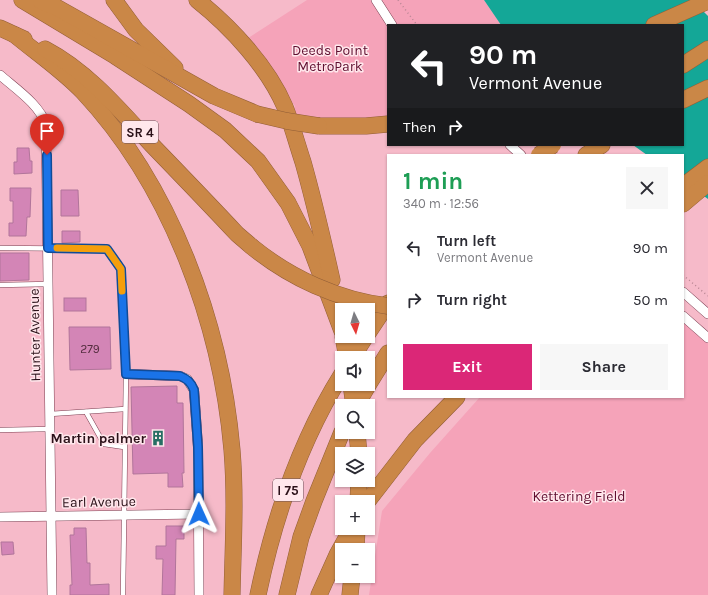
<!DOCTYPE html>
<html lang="en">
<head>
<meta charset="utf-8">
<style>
  body { margin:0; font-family:Karla,sans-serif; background:#f7f7f7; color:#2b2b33; height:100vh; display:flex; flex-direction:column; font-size:15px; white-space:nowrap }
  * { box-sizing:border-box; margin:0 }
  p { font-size:13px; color:#7c7c81 }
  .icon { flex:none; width:22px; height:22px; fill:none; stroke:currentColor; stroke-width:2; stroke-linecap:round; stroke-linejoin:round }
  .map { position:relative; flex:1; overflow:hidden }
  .details { position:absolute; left:387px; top:154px; width:297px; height:244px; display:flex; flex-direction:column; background:#fff; border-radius:0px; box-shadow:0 1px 3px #0004 }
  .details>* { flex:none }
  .guide { position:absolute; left:387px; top:24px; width:297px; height:122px; border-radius:0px; box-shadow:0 1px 3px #0004; background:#202124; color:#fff; overflow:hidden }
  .needle { width:26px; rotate:175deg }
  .controls { position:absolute; left:335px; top:303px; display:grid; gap:8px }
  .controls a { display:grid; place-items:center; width:40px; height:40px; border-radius:0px; background:#fff; box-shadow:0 1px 3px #0004; font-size:20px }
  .pin { position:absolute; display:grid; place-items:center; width:34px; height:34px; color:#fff; margin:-41px -17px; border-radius:50% 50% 50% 0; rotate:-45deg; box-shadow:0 0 4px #0007 }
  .pin .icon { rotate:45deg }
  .me { position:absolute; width:44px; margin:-22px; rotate:359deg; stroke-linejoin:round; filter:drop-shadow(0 0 3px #0008) }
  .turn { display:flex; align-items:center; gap:14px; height:84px; padding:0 16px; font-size:18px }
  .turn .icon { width:52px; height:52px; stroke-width:2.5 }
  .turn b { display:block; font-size:28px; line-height:34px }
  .then { display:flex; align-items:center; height:38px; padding:0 16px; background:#0003; gap:8px; font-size:15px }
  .round { display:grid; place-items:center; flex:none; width:42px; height:42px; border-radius:0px; background:#f7f7f7 }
  .headline { display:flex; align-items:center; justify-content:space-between; height:68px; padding:0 16px }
  h1 { font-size:24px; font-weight:700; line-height:30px; color:#1e9e55 }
  .primary-button { display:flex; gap:8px; margin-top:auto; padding:8px 16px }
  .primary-button a { flex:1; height:46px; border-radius:0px; background:#db2777; color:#fff; font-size:16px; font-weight:700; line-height:46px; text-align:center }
  .primary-button a+a { background:#f7f7f7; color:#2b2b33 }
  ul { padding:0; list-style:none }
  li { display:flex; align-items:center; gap:12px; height:52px; padding:0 16px }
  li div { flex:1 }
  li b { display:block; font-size:15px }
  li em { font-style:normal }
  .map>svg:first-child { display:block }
  .green { fill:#f5a3b9 }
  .water { fill:#14a797 }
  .building { fill:#d385b6; stroke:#b1759a }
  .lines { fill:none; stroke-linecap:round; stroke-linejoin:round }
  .lane-casing { stroke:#7d3e51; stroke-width:5.5 }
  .street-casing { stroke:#7d3e51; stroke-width:10 }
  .highway-casing { stroke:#925e37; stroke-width:17 }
  .path { stroke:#b88693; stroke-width:1.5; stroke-dasharray:1 3; stroke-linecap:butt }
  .lane { stroke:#fff; stroke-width:4.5 }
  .street { stroke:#fff; stroke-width:9 }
  .highway { stroke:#ca8747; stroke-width:16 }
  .highway-bridge-casing { stroke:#925e37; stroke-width:17; stroke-linecap:butt }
  .highway-bridge { stroke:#ca8747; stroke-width:16 }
  .route-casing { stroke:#114b97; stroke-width:10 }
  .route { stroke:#1a73e8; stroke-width:7 }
  .slow { stroke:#f59e0b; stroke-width:7 }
  .labels { text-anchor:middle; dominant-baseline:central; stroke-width:3; stroke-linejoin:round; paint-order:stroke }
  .number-label { font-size:12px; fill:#552e40 }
  .shield { fill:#ffe7ec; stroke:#6b5158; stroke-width:1 }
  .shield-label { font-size:13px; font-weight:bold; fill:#2b1119 }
  .park-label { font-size:14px; fill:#5f0e2f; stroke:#ffe7ec }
  .street-label { font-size:14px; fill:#2b1119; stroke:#ffe7ec }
  .poi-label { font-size:14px; font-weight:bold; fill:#2b1119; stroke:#ffe7ec; text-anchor:end }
</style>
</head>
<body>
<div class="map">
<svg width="708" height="595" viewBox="0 0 708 595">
  <rect width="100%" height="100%" fill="#f6bac9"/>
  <!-- green -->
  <g class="green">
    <path d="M307 0H484L501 25H388V123L287 121 295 106 242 42Z"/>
    <path d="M683 316 708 338V595H369L382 511 430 453 480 397H683Z"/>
  </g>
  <!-- water -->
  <path class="water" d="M484 0H692L708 16V199L683 181V155H647L633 145H683V25H501Z"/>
  <!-- building -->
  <g class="building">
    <path d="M17 148H29L30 161H32V173L14 174V162H17Z"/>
    <path d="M10 188H31L30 217H27L26 236H9V223H13V201H10Z"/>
    <path d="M61 190H78L79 216H61Z"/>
    <path d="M62 231H80V242L62 243Z"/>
    <path d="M0 253H29V280L0 281Z"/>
    <rect x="64" y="298" width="22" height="13"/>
    <path d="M69 327H110L111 369 70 370Z"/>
    <path d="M177 386V403H183L184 473H182L183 487H168V473L133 474 131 387Z"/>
    <path d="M166 526H184V539H176L175 595H162L163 559H156V546H166Z"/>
    <path d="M74 528H86L87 563H90V585L109 584V595H70V585H72L70 535H74Z"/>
    <path d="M1 542H13L14 554 2 555Z"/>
  </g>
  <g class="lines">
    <!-- lane casing -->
    <g class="lane-casing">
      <g id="lane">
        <path d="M0 248 107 249 121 269 126 374 123 595"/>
        <path d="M0 285 49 284"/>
        <path d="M86 412 104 444 124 447"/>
        <path d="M50 414 125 409"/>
        <path d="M0 430 50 429"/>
      </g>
    </g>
    <!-- street casing -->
    <g class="street-casing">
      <g id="street">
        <path d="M376 0 392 25"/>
        <path d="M0 75C16 89 40 105 46 125L52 595"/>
        <path d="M510 145 521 155"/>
        <path d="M683 292 708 314"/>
        <path d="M683 316 708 338"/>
        <path d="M126 374 180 376 187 379 194 390 198 447 199 595"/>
        <path d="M0 517 199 514"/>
      </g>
    </g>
    <!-- highway casing -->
    <g class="highway-casing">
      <g id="highway">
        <path d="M22 0 115 56 189 104 225 130 258 161 288 203 310 246 342 331"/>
        <path d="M114 0 136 30 175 68"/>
        <path d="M197 0C231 27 268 67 285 107 292 125 297 144 303 162 314 201 323 240 332 280"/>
        <path d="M41 1 56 7 214 96 257 114"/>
        <path d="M654 25 708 1"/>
        <path d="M0 28 24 39"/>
        <path d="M15 35C38 54 63 71 83 92 171 186 221 323 232 450 236 498 233 547 232 595"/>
        <path d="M45 49C87 71 119 109 151 144 180 174 209 204 237 234L251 246"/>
        <path d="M683 65 708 49"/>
        <path d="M683 100 708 88"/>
        <path d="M319 126H366L388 124"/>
        <path d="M586 155 602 145"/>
        <path d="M683 186 708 167"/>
        <path d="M683 204 708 183"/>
        <path d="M368 333 388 303"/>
        <path d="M343 336 347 358"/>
        <path d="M352 358 366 336"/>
        <path d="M351 384 354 406"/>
        <path d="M356 406 370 382 388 353"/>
        <path d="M357 432 359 454"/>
        <path d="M358 502 359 480"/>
        <path d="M367 502 415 440 457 397"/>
        <path d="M356 550 357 528"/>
        <path d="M258 595C274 518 300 441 342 374"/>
        <path d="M287 595 301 537 314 501 342 432"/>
        <path d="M319 595 337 555 352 528"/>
        <path d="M350 595 352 576"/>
      </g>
    </g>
    <!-- path -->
    <g class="path">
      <path d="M398 0 417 25"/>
      <path d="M683 275 708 296"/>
    </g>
    <!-- lane -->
    <use href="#lane" class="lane"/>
    <!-- street -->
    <use href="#street" class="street"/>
    <!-- highway -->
    <use href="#highway" class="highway"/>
    <!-- highway-bridge casing -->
    <g class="highway-bridge-casing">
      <g id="highway-bridge">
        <path d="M257 114 287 121 319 126"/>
        <path d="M539 155 553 145"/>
        <path d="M251 246C290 278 338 300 388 306"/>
      </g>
    </g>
    <!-- highway-bridge -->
    <use href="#highway-bridge" class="highway-bridge"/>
  </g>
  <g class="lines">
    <!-- route casing -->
    <g class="route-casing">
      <path id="route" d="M47 155 48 248 107 249 121 269 126 374 180 376C187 379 191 382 194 390L198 447 199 514"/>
    </g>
    <!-- route -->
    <use href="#route" class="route"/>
    <!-- slow -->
    <path class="slow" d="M57 248 107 249 121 269 122 291"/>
  </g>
  <!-- icons -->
  <defs>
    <g id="building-bare" transform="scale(1.2)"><path d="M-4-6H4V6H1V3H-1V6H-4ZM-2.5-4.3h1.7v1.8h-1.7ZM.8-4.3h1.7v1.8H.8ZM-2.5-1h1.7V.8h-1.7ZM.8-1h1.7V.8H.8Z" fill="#276e64" stroke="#ffe7ec" stroke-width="2.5" paint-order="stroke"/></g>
  </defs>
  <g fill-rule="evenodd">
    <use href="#building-bare" x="158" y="438"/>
  </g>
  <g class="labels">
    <!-- number labels -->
    <g class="number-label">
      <text x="90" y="349">279</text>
    </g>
    <!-- shield labels -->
    <g class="shield">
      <rect x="122" y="121" width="36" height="22" rx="3"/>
      <rect x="273" y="479" width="30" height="22" rx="3"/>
    </g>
    <g class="shield-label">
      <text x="140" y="132">SR 4</text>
      <text x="288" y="490">I 75</text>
    </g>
    <!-- park labels -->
    <g class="park-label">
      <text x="330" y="50">Deeds Point<tspan x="330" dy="16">MetroPark</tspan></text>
      <text x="579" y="496">Kettering Field</text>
    </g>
    <!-- street labels -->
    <g class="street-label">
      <text transform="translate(35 335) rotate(-91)">Hunter Avenue</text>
      <text transform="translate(99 502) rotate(-1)">Earl Avenue</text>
    </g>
    <!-- poi labels -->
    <g class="poi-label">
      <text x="146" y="438">Martin palmer</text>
    </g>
  </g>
</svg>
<div class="controls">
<a><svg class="needle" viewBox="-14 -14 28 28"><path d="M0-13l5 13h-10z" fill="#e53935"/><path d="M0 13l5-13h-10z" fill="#7c7c81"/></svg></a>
<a><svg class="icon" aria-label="sound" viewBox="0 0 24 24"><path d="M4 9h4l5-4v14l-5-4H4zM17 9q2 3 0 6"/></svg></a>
<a><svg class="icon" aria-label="search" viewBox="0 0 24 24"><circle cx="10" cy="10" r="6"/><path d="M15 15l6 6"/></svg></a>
<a><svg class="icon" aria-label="layers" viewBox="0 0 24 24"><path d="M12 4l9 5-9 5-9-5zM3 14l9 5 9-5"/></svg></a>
<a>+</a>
<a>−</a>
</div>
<div class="pin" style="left:47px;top:155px;background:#d93025"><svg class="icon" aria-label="arrive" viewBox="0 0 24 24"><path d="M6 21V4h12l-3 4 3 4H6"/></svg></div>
<svg class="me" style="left:199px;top:514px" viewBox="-20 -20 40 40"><path d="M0-17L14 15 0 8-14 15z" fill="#1a73e8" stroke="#fff" stroke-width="4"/></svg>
<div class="guide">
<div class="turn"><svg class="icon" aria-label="left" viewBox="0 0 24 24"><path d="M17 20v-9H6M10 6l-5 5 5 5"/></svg><div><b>90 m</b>Vermont Avenue</div></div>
<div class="then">Then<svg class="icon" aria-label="right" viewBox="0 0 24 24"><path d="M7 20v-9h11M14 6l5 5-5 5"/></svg></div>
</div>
<section class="details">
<div class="headline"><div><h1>1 min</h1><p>340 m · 12:56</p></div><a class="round"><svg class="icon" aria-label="close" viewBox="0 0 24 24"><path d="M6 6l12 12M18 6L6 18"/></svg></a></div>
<ul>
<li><svg class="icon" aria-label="left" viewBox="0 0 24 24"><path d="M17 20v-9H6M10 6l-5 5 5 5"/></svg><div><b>Turn left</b><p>Vermont Avenue</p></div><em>90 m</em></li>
<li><svg class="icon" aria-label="right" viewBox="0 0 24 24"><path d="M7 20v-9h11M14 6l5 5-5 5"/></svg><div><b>Turn right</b></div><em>50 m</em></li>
</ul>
<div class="primary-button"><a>Exit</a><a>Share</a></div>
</section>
</div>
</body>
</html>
